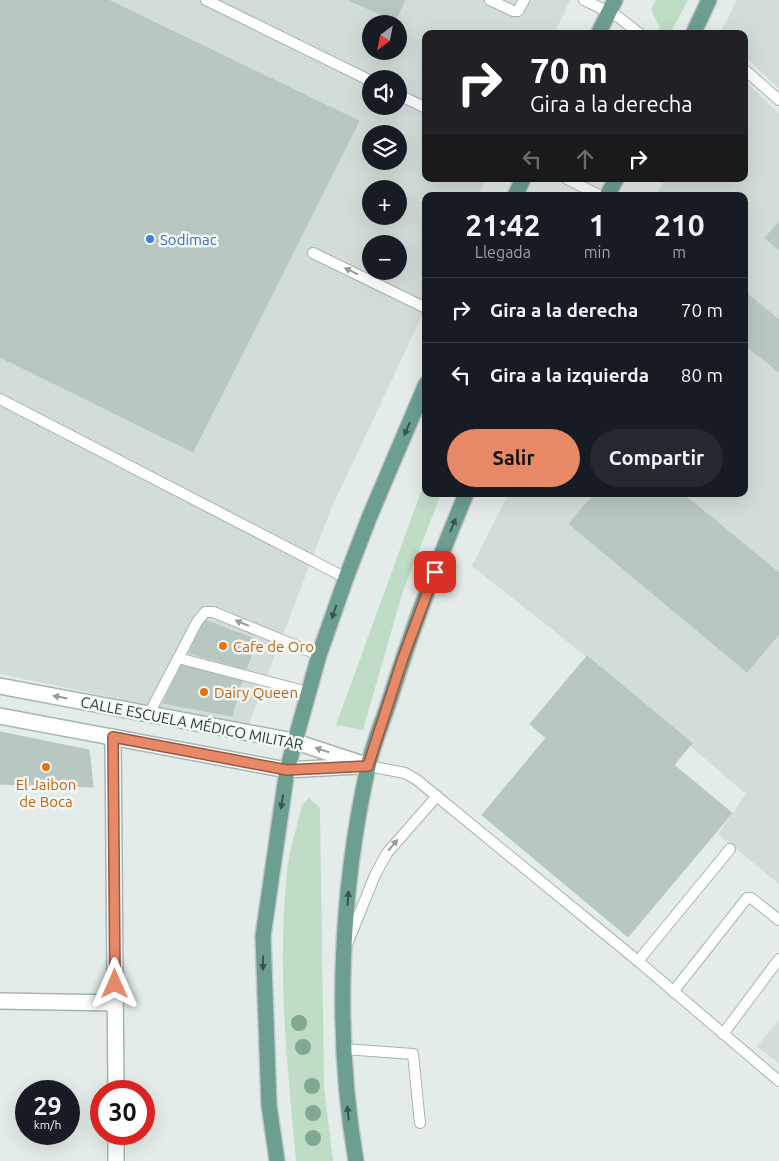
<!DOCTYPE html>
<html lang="es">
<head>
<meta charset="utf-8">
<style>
  body { margin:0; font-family:Ubuntu,sans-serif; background:#242831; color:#f1f3f6; height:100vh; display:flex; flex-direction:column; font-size:19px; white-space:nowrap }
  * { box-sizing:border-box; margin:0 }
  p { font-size:16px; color:#9ea1a6 }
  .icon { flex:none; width:28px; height:28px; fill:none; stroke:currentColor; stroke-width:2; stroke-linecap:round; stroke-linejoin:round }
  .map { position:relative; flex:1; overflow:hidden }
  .drawer { position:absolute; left:422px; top:192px; width:326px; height:305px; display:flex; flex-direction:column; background:#171b24; border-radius:10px; box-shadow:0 5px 20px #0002 }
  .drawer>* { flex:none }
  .guide { position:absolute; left:422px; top:30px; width:326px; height:152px; border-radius:10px; box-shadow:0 5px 20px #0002; background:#202124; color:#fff; overflow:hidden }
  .needle { width:32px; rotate:212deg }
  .buttons { position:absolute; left:362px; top:15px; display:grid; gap:10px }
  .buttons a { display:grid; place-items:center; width:45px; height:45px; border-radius:50%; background:#171b24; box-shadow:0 5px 20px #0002; font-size:25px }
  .speed { position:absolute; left:15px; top:1080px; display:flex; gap:10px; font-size:25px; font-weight:700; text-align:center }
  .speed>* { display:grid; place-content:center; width:65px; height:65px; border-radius:50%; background:#171b24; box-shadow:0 5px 20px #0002; line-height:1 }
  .speed small { font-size:12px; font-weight:400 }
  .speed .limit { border:8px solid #d22; background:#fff; color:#111 }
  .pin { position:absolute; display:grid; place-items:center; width:42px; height:42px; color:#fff; margin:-21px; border-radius:10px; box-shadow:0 2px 8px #0006 }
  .me { position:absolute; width:55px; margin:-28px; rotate:0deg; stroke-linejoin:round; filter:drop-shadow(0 0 4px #0008) }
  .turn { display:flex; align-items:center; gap:18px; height:105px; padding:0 25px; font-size:22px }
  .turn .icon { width:65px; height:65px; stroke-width:2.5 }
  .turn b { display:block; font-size:35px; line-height:42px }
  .lanes { display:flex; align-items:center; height:48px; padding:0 25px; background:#0003; justify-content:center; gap:25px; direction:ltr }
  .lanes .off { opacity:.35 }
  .eta { display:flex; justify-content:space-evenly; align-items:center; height:85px; text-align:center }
  .eta b { font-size:30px; font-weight:600; line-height:35px }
  .action { display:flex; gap:10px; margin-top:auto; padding:10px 25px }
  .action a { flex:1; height:58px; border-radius:30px; background:#e78867; color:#111; font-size:20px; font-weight:600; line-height:58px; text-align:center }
  .action a+a { background:#242831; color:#f1f3f6 }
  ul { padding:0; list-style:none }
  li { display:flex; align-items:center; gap:15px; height:65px; padding:0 25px; border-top:1px solid #363941 }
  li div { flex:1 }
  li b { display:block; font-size:19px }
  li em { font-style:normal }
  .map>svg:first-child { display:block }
  .built { fill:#d2dcd8; fill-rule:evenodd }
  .green { fill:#bfdcc7 }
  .building { fill:#b9c7c2; stroke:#b7c5c0 }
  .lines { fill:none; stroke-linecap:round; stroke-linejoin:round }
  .lane-casing { stroke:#a7b4b0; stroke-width:12 }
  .street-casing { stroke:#a7b4b0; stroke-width:18 }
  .secondary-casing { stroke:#a3b7b0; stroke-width:18 }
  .primary-casing { stroke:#c2c8c7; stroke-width:18 }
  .lane { stroke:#fff; stroke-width:10 }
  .street { stroke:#fff; stroke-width:15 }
  .secondary { stroke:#fff; stroke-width:15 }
  .primary { stroke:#6c9e92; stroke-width:15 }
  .tree { fill:#82a892 }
  .oneway { fill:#929e9a }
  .oneway2 { fill:#37544d }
  .route-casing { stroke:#965843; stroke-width:12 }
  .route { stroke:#e78867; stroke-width:9 }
  .shop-dot { fill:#3f7fe0; stroke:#f4f9f7; stroke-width:2 }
  .food-dot { fill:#e8710a; stroke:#f4f9f7; stroke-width:2 }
  .labels { text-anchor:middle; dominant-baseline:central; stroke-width:5; stroke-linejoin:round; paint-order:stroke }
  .shop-label { font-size:15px; fill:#366cbe; stroke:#f4f9f7; text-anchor:start }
  .food-label { font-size:15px; fill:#c56008; stroke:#f4f9f7; text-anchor:start }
  .street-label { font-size:15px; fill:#253c36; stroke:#f4f9f7 }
</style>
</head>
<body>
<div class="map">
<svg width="779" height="1161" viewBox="0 0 779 1161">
  <rect width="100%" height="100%" fill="#e4ece9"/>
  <!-- built -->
  <g class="built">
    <path d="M0 0H570L554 34H426V179H486L478 196H426V307L331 509 248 726 0 674ZM371 24H399V51H371ZM371 79H399V106H371ZM371 134H399V161H371ZM371 189H399V216H371ZM371 244H399V271H371Z"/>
    <path d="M737 0H779V89L745 56V34L721 32Z"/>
    <path d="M745 80 779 114V884L718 834 746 794 588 658 472 566 508 494H745V196H656L665 179H745Z"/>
    <path d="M779 1020V1064L757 1046Z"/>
  </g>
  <!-- green -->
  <g class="green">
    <path d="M656 0H688L670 34H658L659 26 651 10Z"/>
    <path d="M426 478V494H441L402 594 363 730 336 725Z"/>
    <path d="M309 798 320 808 324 1087 333 1161H296C287 1064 277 969 287 872 289 850 297 827 302 805Z"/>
  </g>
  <!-- building -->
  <g class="building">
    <path d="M0 0H108L359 121 193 452 0 357Z"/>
    <path d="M349 0H405L395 21Z"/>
    <path d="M779 222V250L765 238Z"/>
    <path d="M745 292 779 320V372L745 345Z"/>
    <path d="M594 494H683L779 573V634L747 672 569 524Z"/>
    <path d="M204 620 257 640 246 669 189 653Z"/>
    <path d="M587 656 692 743 674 765 732 813 628 937 482 815 546 738 530 724Z"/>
    <path d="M182 664 242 680 232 716 163 703Z"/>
    <path d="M0 732 89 750 93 787 0 784Z"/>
  </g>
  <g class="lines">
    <!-- lane casing -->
    <g class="lane-casing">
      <g id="lane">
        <path d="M206 0 371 81"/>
        <path d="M490 0 513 11H518L524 0"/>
        <path d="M584 0 617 16 640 34"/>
        <path d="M745 70 779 100"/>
        <path d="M399 95 426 108"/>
        <path d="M567 179 601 196"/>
        <path d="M313 253 426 308"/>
        <path d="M0 399 346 578"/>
        <path d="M178 658 308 692"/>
        <path d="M149 714 197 622 205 612H213L319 655"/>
        <path d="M369 766 405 773 417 780 638 961"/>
        <path d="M730 849 638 961 779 1081"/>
        <path d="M348 942 375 875 387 853 437 796"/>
        <path d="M673 992 747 898H751L779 920"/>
        <path d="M723 1034 779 959"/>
        <path d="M344 1049 413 1054 420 1123"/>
      </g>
    </g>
    <!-- street casing -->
    <g class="street-casing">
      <g id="street">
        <path d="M113 737 116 1091"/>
        <path d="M0 1001 115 1003"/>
        <path d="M116 1134V1161"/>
      </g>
    </g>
    <!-- secondary casing -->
    <g class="secondary-casing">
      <g id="secondary">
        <path d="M0 686 293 741 369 766"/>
        <path d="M0 716 287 770 358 766"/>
      </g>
    </g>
    <!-- primary casing -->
    <g class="primary-casing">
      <g id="primary">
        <path d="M598 34 615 0"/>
        <path d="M693 34 709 0"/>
        <path d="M515 196 523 179"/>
        <path d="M607 196 616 179"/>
        <path d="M277 1161 269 1105 263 936 287 770 319 655 346 578 369 518 426 384"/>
        <path d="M356 1161C334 1033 340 893 368 767 373 744 383 721 390 699 412 629 438 561 466 494"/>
      </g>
    </g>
    <!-- lane -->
    <use href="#lane" class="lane"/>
    <!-- street -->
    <use href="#street" class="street"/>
    <!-- secondary -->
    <use href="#secondary" class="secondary"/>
    <!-- primary -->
    <use href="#primary" class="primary"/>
  </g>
  <!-- trees -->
  <g class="tree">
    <circle cx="299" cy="1023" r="8"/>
    <circle cx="303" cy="1047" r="8"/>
    <circle cx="312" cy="1086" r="8"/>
    <circle cx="313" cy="1113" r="8"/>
    <circle cx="313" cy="1138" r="8"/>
  </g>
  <!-- one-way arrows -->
  <defs><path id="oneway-solid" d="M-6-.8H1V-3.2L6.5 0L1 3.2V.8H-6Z" transform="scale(1.25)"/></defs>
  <g class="oneway">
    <use href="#oneway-solid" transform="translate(351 271) rotate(-154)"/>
    <use href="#oneway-solid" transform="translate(242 623) rotate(-158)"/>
    <use href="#oneway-solid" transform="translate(60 697) rotate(-169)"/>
    <use href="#oneway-solid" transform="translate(322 750) rotate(-162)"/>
    <use href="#oneway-solid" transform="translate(393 845) rotate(-50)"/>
  </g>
  <g class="oneway2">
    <use href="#oneway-solid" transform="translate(407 429) rotate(113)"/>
    <use href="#oneway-solid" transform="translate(453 525) rotate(-67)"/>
    <use href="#oneway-solid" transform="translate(334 612) rotate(109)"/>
    <use href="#oneway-solid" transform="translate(282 802) rotate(99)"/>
    <use href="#oneway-solid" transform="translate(348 898) rotate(-86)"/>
    <use href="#oneway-solid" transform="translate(263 963) rotate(90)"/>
    <use href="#oneway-solid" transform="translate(348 1113) rotate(-96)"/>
  </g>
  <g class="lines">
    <!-- route casing -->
    <g class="route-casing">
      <path id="route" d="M115 984 113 737 287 770 368 766 403 658 435 572"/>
    </g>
    <!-- route -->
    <use href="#route" class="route"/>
  </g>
  <!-- markers -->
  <circle class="shop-dot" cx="150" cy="239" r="5"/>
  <g class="food-dot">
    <circle cx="223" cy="646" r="5"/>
    <circle cx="204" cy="692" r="5"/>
    <circle cx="46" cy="767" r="5"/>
  </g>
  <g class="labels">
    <!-- shop labels -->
    <g class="shop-label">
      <text x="160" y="239">Sodimac</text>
    </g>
    <!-- food labels -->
    <g class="food-label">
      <text x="233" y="646">Cafe de Oro</text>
      <text x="214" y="692">Dairy Queen</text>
      <text x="46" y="784" text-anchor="middle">El Jaibon<tspan x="46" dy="17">de Boca</tspan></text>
    </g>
    <!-- street labels -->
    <g class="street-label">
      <text transform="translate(192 723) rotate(11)">CALLE ESCUELA MÉDICO MILITAR</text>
    </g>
  </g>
</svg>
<div class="buttons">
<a><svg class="needle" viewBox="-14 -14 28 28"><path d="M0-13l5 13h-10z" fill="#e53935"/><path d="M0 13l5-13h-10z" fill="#9ea1a6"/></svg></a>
<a><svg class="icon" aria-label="sound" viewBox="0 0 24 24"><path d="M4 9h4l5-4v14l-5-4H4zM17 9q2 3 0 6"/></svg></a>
<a><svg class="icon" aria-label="layers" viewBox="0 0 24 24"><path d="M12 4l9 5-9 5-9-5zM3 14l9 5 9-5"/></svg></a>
<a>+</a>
<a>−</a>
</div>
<div class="speed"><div>29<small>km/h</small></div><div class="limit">30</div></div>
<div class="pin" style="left:435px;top:572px;background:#d93025"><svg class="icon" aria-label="arrive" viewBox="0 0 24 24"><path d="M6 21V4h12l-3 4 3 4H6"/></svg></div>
<svg class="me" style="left:115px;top:984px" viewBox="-20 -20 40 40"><path d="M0-17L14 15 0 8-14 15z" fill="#e78867" stroke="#fff" stroke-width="4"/></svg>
<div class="guide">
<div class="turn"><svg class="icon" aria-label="right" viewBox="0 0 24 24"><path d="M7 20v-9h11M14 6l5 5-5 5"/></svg><div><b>70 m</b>Gira a la derecha</div></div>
<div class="lanes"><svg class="icon off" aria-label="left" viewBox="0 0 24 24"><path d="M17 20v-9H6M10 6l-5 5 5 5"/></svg><svg class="icon off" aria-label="ahead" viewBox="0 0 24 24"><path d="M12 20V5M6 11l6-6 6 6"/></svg><svg class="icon" aria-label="right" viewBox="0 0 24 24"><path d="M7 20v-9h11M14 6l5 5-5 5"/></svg></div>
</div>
<section class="drawer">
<div class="eta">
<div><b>21:42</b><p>Llegada</p></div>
<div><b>1</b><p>min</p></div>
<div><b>210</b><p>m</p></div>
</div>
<ul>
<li><svg class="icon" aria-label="right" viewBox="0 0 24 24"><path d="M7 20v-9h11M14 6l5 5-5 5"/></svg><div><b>Gira a la derecha</b></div><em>70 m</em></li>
<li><svg class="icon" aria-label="left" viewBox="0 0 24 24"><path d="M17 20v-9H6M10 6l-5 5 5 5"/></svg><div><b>Gira a la izquierda</b></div><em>80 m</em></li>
</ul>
<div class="action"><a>Salir</a><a>Compartir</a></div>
</section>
</div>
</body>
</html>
